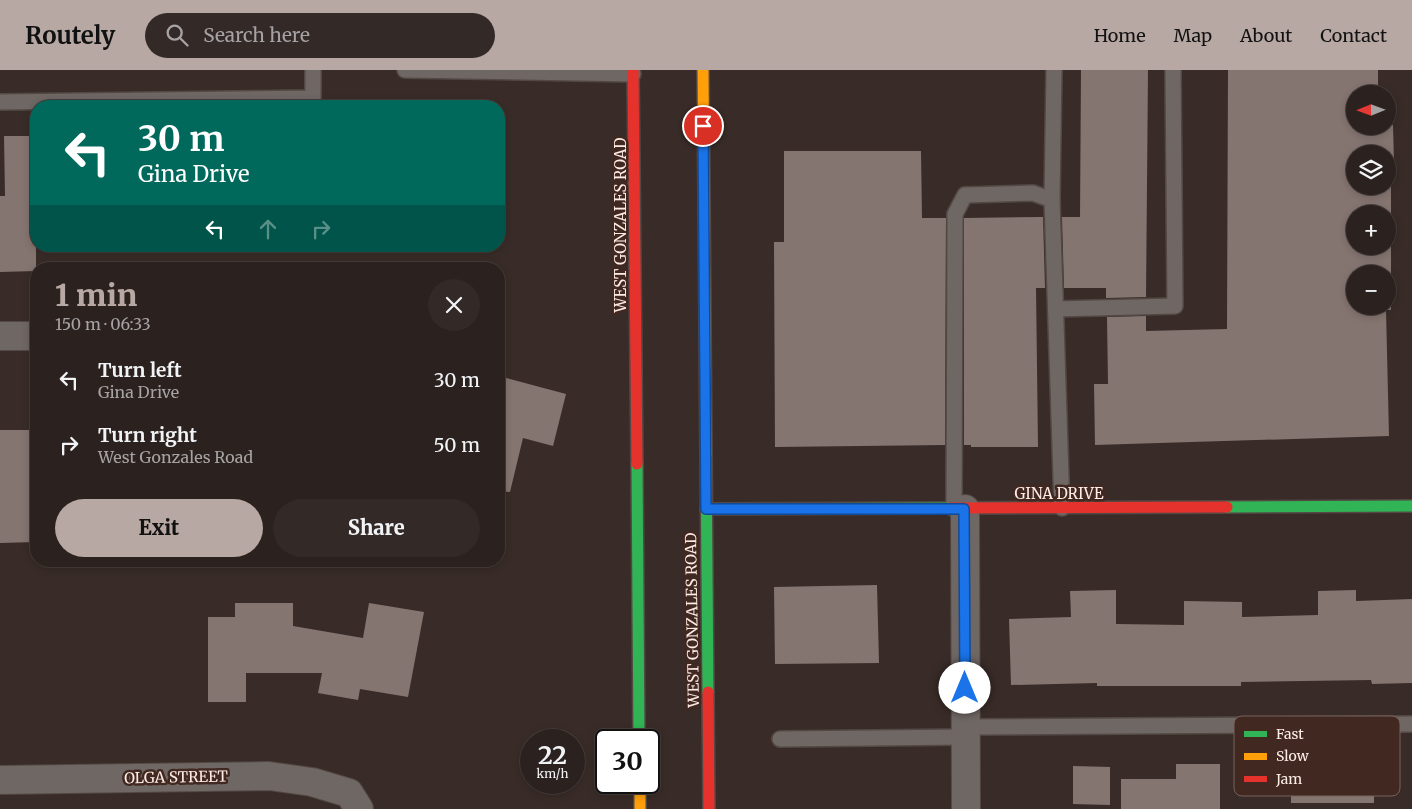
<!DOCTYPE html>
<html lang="en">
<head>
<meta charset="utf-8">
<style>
  body { margin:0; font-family:Merriweather,serif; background:#332927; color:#f1f3f6; height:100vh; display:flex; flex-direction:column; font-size:19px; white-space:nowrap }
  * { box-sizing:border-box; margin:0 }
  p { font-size:16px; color:#a6a3a4 }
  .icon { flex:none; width:28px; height:28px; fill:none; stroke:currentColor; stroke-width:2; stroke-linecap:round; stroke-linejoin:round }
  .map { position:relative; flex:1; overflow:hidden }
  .panel { position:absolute; left:30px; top:192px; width:475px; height:305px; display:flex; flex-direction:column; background:#2b211e; border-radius:20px; box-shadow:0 2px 8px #0003,0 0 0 1px #473e3c }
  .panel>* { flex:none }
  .top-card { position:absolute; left:30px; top:30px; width:475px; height:152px; border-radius:20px; box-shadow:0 2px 8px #0003,0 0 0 1px #473e3c; background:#00695c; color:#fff; overflow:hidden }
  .needle { width:32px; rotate:269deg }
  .buttons { position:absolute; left:1346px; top:15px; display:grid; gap:10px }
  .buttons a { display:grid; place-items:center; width:50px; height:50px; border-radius:50%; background:#2b211e; box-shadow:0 2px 8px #0003,0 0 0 1px #473e3c; font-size:25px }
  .speed { position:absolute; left:520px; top:659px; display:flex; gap:10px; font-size:25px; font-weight:700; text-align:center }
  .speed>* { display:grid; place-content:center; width:65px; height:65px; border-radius:50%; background:#2b211e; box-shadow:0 2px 8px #0003,0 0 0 1px #473e3c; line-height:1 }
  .speed small { font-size:12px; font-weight:400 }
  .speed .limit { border:2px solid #111; border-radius:8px; background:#fff; color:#111 }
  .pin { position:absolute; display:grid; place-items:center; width:42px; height:42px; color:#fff; margin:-21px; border:2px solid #fff; border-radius:50%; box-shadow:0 1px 5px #0007 }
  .me { position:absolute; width:55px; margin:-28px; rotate:0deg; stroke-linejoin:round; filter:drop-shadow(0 0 4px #0008) }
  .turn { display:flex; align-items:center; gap:18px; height:105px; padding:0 25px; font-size:22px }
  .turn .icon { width:65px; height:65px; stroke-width:2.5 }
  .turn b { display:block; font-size:35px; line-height:42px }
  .lanes { display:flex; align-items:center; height:48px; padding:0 25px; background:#0003; justify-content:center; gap:25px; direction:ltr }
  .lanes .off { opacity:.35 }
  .round { display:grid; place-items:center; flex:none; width:52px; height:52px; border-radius:26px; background:#332927 }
  .head { display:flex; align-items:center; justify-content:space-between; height:85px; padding:0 25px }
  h1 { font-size:30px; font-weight:800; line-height:38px; color:#b8a8a4 }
  .primary-button { display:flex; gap:10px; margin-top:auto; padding:10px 25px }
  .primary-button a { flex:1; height:58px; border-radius:30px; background:#b8a8a4; color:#111; font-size:20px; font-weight:800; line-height:58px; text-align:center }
  .primary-button a+a { background:#332927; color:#f1f3f6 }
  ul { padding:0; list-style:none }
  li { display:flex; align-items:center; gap:15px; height:65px; padding:0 25px }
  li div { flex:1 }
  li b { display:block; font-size:19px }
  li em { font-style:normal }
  header { display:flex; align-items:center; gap:30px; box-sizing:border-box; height:70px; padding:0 25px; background:#b8a8a4; color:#111 }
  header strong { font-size:24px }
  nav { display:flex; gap:28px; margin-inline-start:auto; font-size:18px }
  .search { width:350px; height:45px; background:#332927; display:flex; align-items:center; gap:12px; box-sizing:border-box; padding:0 18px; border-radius:28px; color:#a6a3a4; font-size:19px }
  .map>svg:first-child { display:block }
  .building { fill:#857571; fill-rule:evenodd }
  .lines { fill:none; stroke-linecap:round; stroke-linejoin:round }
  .lane-casing { stroke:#534844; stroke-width:18 }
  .street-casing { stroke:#534844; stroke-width:30 }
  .fast-casing { stroke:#534844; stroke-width:14 }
  .slow-casing { stroke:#534844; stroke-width:14 }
  .jam-casing { stroke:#534844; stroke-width:14 }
  .lane { stroke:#6f6764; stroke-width:15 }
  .street { stroke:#6f6764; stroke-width:28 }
  .fast { stroke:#30b455; stroke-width:11 }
  .slow { stroke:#ff9f0a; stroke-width:11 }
  .jam { stroke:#e5322d; stroke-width:11 }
  .route-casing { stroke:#114b97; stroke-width:12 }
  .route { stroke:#1a73e8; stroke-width:9 }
  .labels { text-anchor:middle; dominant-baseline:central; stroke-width:5; stroke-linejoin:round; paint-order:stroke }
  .street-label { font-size:15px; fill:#fdebe6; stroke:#412820 }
  .key { fill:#412820; stroke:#79625b; stroke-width:1 }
  .key-label { font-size:14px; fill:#fdebe6 }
</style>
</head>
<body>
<header>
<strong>Routely</strong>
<div class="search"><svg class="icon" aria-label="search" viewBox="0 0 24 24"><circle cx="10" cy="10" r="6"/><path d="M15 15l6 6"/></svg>Search here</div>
<nav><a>Home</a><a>Map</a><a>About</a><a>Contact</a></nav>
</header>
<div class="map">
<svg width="1412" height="739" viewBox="0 0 1412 739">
  <rect width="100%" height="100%" fill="#392c28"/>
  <!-- building -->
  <g class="building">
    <path d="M1081 0H1148L1146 227 1106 228V218H1064L1062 147H1080Z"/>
    <path d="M1228 0H1378V24H1355V56H1388V55H1393L1394 93H1391V240H1386L1389 366 1095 375 1094 314H1108L1107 247 1146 246V261L1227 259ZM1355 84H1388V116H1355ZM1355 144H1388V176H1355ZM1355 204H1388V236H1355Z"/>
    <path d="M4 66H36V201L0 202V126H5Z"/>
    <path d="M784 81H921L922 148H946L945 375 775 377 774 172H784Z"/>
    <path d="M1043 147 1045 218H1036L1038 377H971V375H964V148Z"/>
    <path d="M499 306 566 324 553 376 523 368 510 422 499 421Z"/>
    <path d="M0 360H29L30 401H36V472L0 473Z"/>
    <path d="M877 515 879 593 775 594 774 517Z"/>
    <path d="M1116 520V554L1184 555V531L1242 532V547L1318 545V521L1356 520V531L1412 529V613L1372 614 1371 610 1241 612V616H1097V613L1011 615 1009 549 1071 547 1070 521Z"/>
    <path d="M235 533H293V556L363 568 369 533 424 542 408 627 360 619 358 630 318 623 322 603H246V632H208V547H235Z"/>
    <path d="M1176 694H1220V739H1121V709H1176Z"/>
    <rect x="1291" y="695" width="83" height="38"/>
    <path d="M1073 696 1110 697V735L1073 734Z"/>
  </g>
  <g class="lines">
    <!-- lane casing -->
    <g class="lane-casing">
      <g id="lane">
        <path d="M405 0 633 4"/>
        <path d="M0 32 313 28V0"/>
        <path d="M1052 130 1054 0"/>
        <path d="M1056 239 1175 236 1173 0"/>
        <path d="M954 439 955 144 965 125 1033 123 1052 130 1062 438"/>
        <path d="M965 657 1412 654"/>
        <path d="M780 669 965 667"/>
      </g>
    </g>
    <!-- street casing -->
    <g class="street-casing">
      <g id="street">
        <path d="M0 266H36"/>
        <path d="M965 439 966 739"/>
        <path d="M0 710 269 706 312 712 349 723 359 739"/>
      </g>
    </g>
    <!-- fast casing -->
    <g class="fast-casing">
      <g id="fast">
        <path d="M706 384 708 622"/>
        <path d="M637 394 639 670"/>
        <path d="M1227 437 1412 436"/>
        <path d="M706 439 949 438"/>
      </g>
    </g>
    <!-- slow casing -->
    <g class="slow-casing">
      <g id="slow">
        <path d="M703 0 706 384"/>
        <path d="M640 712V739"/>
      </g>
    </g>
    <!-- jam casing -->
    <g class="jam-casing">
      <g id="jam">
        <path d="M633 0 637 394"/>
        <path d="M949 438 1227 437"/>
        <path d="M708 622 709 739"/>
      </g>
    </g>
    <!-- lane -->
    <use href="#lane" class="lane"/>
    <!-- street -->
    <use href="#street" class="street"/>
    <!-- fast -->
    <use href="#fast" class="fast"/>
    <!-- slow -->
    <use href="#slow" class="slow"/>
    <!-- jam -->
    <use href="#jam" class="jam"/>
  </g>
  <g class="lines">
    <!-- route casing -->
    <g class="route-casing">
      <path id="route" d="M703 56 706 439H964L965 618"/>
    </g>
    <!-- route -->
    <use href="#route" class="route"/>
  </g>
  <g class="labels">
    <!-- street labels -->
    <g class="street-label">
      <text transform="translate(620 155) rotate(-90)">WEST GONZALES ROAD</text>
      <text x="1059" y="423">GINA DRIVE</text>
      <text transform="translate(692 550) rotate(-91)">WEST GONZALES ROAD</text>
      <text transform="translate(176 707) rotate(-1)">OLGA STREET</text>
    </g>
  </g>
  <!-- legend -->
  <rect x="1234" y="646" width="166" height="80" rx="8" class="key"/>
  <rect x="1244" y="661" width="23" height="6" fill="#30b455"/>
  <rect x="1244" y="683" width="23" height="7" fill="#ff9f0a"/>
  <rect x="1244" y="706" width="23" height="6" fill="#e5322d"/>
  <g class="key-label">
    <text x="1276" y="669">Fast</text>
    <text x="1276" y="691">Slow</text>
    <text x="1276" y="714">Jam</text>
  </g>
</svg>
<div class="buttons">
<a><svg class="needle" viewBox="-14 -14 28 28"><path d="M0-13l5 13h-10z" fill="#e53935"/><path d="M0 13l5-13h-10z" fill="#a6a3a4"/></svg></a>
<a><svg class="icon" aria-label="layers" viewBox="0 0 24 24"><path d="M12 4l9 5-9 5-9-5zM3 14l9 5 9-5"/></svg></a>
<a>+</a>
<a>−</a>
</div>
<div class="speed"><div>22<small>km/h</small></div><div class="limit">30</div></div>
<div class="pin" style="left:703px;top:56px;background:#d93025"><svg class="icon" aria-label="arrive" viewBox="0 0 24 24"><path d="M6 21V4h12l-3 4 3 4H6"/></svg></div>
<svg class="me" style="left:965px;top:618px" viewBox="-20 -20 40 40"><circle r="19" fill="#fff"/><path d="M0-13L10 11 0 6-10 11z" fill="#1a73e8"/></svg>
<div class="top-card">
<div class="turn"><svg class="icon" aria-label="left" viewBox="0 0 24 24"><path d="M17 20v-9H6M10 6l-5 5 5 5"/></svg><div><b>30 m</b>Gina Drive</div></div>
<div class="lanes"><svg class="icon" aria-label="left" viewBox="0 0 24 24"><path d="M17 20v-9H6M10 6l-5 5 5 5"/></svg><svg class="icon off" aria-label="ahead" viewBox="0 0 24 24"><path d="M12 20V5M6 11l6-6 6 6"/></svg><svg class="icon off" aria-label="right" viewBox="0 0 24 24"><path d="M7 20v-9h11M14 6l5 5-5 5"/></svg></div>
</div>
<section class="panel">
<div class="head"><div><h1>1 min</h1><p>150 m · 06:33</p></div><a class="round"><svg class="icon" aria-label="close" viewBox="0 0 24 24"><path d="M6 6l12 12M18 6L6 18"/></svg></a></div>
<ul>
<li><svg class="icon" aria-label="left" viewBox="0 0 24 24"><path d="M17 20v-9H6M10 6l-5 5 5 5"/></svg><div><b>Turn left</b><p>Gina Drive</p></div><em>30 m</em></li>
<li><svg class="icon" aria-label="right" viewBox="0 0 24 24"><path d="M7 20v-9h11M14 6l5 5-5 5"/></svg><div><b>Turn right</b><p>West Gonzales Road</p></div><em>50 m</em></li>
</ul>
<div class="primary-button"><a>Exit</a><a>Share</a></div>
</section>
</div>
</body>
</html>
